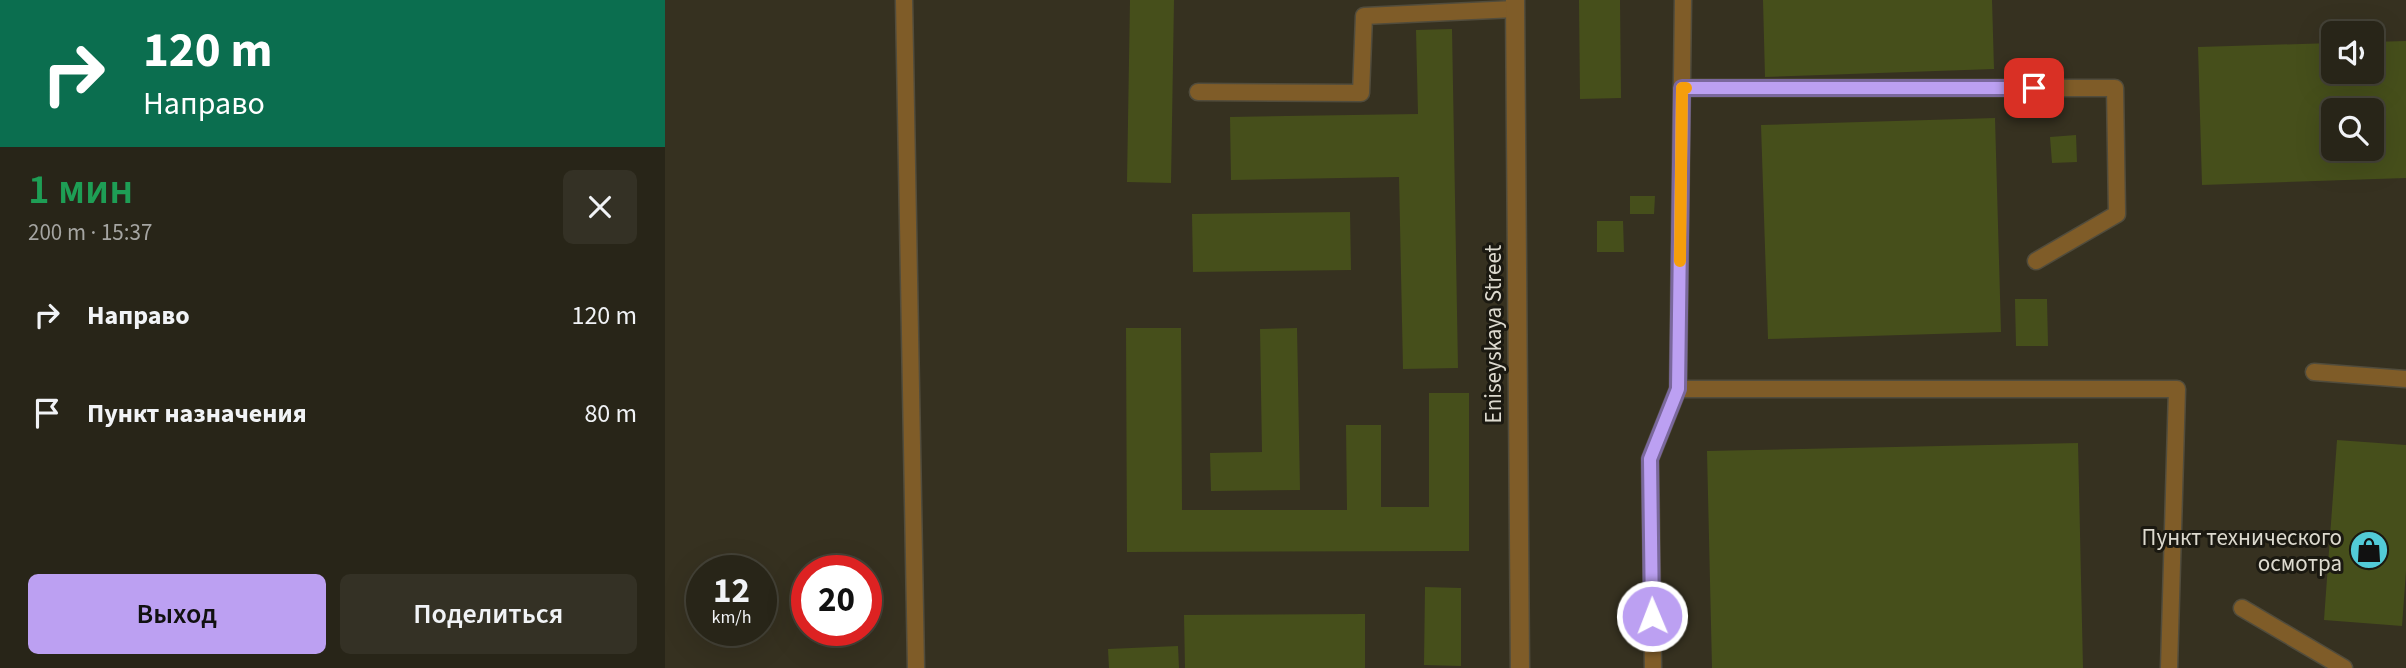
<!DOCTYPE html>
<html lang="ru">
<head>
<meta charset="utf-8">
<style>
  body { margin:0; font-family:"Source Sans 3",sans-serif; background:#343125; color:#f1f3f6; height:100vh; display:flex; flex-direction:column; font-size:26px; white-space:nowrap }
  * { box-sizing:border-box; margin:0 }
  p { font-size:23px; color:#a5a5a2 }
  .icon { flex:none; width:38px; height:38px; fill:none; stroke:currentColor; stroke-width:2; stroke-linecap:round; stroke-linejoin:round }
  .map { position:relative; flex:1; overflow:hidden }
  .drawer { display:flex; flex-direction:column; background:#282518; width:665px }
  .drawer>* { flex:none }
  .hud { background:#0b6e4f; color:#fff; overflow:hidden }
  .fabs { position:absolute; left:1656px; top:21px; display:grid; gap:14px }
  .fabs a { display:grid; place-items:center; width:63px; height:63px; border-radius:10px; background:#282518; box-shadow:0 7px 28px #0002,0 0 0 2px #444237; font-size:35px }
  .speed { position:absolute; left:21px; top:555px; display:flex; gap:14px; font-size:35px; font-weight:700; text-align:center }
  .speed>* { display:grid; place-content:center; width:91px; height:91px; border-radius:50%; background:#282518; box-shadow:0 7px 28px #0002,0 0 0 2px #444237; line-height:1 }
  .speed small { font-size:18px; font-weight:400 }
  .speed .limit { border:10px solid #d22; background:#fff; color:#111 }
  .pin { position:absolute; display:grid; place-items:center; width:60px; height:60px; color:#fff; margin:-30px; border-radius:14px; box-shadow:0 4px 10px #0006 }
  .me { position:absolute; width:77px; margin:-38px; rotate:359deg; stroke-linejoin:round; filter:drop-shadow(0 0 5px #0008) }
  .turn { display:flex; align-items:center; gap:24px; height:147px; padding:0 28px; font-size:32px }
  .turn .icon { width:91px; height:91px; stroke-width:2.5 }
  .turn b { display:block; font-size:49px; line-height:60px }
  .round { display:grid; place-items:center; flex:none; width:74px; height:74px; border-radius:10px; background:#343125 }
  .head { display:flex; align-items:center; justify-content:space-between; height:119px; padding:0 28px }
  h1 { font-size:42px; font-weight:600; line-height:52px; color:#1e9e55 }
  .button { display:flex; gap:14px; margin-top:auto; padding:14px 28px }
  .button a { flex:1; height:80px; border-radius:10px; background:#bca0f2; color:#111; font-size:28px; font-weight:600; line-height:80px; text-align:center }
  .button a+a { background:#343125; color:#f1f3f6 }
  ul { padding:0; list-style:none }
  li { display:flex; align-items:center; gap:21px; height:98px; padding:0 28px }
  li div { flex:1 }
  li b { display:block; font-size:26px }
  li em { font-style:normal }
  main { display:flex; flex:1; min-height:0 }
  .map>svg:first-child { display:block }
  .building { fill:#464f1b; fill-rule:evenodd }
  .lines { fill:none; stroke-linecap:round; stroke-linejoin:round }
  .service-casing { stroke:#514c3c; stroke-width:19 }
  .tertiary-casing { stroke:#514c3c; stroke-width:21 }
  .service { stroke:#7f5c28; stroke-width:16 }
  .tertiary { stroke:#7f5c28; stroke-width:18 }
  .route-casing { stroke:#7a689d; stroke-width:18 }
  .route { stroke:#bca0f2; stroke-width:12 }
  .slow { stroke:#f59e0b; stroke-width:12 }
  .labels { text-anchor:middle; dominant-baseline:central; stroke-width:6; stroke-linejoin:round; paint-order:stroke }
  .street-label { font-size:23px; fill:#dddacf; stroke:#1b1911 }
  .poi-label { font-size:23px; fill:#dddacf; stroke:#1b1911; text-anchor:end }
</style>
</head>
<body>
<main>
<section class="drawer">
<div class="hud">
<div class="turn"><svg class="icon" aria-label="right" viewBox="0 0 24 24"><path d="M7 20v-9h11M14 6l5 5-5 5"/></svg><div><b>120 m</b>Направо</div></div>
</div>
<div class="head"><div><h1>1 мин</h1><p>200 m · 15:37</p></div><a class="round"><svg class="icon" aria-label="close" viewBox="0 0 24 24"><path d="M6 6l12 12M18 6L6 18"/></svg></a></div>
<ul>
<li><svg class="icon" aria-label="right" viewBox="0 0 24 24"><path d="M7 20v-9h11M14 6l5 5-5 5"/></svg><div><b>Направо</b></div><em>120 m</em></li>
<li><svg class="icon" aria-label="arrive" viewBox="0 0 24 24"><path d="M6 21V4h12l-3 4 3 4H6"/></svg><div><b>Пункт назначения</b></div><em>80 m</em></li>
</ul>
<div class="button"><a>Выход</a><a>Поделиться</a></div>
</section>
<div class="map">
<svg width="1741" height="668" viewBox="0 0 1741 668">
  <rect width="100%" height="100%" fill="#363120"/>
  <!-- building -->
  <g class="building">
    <path d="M465 0H509L506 183 462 182Z"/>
    <path d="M914 0H955L956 98 915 99Z"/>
    <path d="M1098 0H1327L1329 69 1100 77Z"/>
    <path d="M787 29 793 368 738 369 734 177 566 180 565 117 753 114 751 30Z"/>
    <path d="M1741 41V178L1537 185 1533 47 1668 43V72H1706V42ZM1668 110H1706V149H1668Z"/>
    <path d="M1330 118 1336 332 1103 339 1096 125Z"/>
    <path d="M1411 135 1412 162 1387 163 1385 137Z"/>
    <path d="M965 196H990L989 214H965Z"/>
    <path d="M685 212 686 270 528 272 527 214Z"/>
    <path d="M932 221H958L959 252H932Z"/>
    <path d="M1350 299H1382L1383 346H1351Z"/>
    <path d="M461 328H516L517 510H682L681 425H716V507H764V393H804V551L462 552Z"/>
    <path d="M632 328 635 490 546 491 545 453 597 452 595 329Z"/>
    <path d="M1672 440 1741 445V571L1737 626 1659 620Z"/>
    <path d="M1413 443 1418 668H1047L1042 451Z"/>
    <path d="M760 587 796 588V666L759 665Z"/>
    <path d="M700 614V668H520L519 615Z"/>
    <path d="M513 646 514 668H444L443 649Z"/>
  </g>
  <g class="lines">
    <!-- service casing -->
    <g class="service-casing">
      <g id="service">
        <path d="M239 0 251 668"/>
        <path d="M1017 88H1450L1452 214 1371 261"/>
        <path d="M533 92 696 93 699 16 850 9"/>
        <path d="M1649 372 1741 379"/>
        <path d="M1013 389H1512L1504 668"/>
        <path d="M1577 608 1679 668"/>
        <path d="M988 668 985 459 1013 389 1018 0"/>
      </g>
    </g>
    <!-- tertiary casing -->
    <g class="tertiary-casing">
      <path id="tertiary" d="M850 0 855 668"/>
    </g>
    <!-- service -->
    <use href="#service" class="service"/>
    <!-- tertiary -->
    <use href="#tertiary" class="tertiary"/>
  </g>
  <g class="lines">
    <!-- route casing -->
    <g class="route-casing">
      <path id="route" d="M987 616 985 459 1013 389 1017 88H1369"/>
    </g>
    <!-- route -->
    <use href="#route" class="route"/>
    <!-- slow -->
    <path class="slow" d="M1015 261 1017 88H1021"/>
  </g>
  <!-- icons -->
  <defs>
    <g id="shop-disc" transform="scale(2.0125)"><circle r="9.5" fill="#52cbd8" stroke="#1b1911"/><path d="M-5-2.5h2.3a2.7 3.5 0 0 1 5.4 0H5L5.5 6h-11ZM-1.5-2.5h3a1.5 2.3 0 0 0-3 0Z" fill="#111"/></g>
  </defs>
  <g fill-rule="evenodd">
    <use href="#shop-disc" x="1704" y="550"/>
  </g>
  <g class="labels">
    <!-- street labels -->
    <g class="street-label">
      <text transform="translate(828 334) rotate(-90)">Eniseyskaya Street</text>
    </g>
    <!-- poi labels -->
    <g class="poi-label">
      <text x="1677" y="537">Пункт технического<tspan x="1677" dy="26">осмотра</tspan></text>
    </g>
  </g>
</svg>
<div class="fabs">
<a><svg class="icon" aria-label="sound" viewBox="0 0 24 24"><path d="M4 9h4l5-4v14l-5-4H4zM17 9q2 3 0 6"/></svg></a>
<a><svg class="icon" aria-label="search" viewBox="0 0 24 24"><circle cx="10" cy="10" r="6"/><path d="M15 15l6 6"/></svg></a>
</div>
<div class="speed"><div>12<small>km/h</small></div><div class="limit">20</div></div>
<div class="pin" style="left:1369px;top:88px;background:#d93025"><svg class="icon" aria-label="arrive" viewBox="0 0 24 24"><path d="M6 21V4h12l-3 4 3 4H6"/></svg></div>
<svg class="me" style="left:987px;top:616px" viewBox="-20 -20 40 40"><circle r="17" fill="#bca0f2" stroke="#fff" stroke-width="3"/><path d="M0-11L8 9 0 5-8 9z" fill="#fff"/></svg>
</div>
</main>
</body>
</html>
